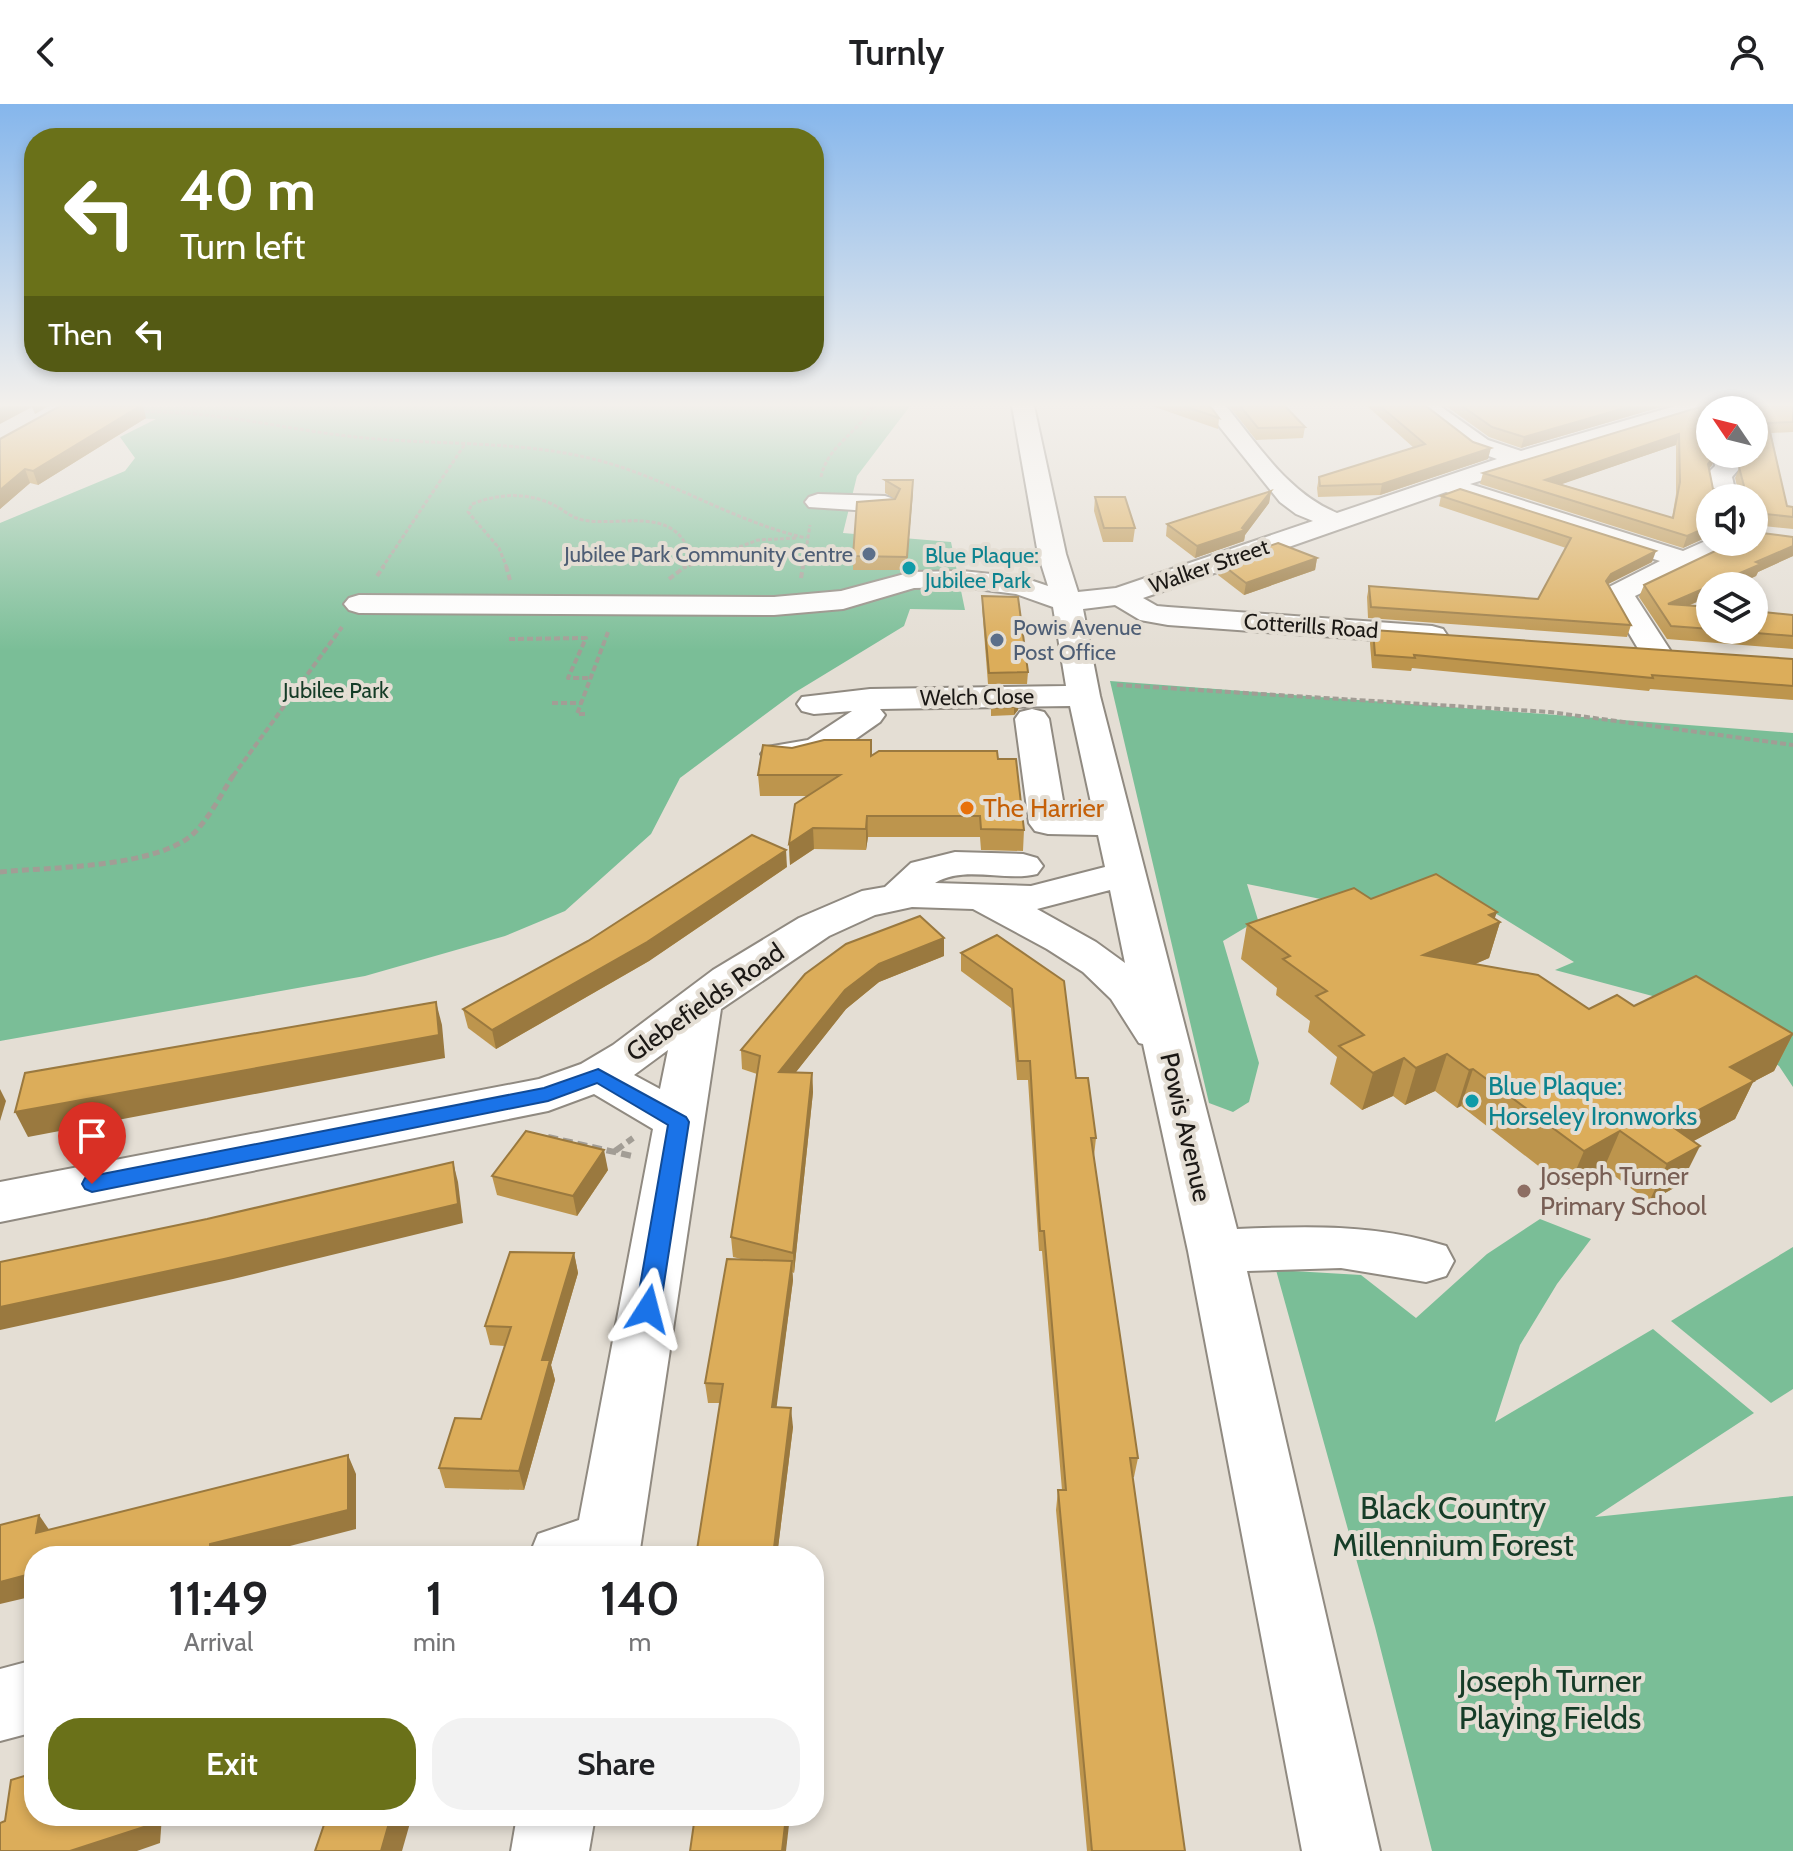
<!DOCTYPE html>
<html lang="en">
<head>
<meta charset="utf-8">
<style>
  body { margin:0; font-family:Cabin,sans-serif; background:#f2f2f2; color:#202124; height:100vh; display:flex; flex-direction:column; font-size:30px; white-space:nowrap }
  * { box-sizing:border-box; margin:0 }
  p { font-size:26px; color:#757577 }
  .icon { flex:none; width:44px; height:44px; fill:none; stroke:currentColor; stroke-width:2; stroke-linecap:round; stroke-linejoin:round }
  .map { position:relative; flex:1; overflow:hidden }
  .details { position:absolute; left:24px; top:1442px; width:800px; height:280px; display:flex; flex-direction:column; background:#fff; border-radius:32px; box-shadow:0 4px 12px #0003 }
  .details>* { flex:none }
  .guide { position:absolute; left:24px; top:24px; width:800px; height:244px; border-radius:32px; box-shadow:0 4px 12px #0003; background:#6a7119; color:#fff; overflow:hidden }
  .needle { width:52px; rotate:305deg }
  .fabs { position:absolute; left:1696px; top:292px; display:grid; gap:16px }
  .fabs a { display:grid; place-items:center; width:72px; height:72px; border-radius:50%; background:#fff; box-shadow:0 4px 12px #0003; font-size:40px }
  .pin { position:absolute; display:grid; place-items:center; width:68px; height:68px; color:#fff; margin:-82px -34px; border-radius:50% 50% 50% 0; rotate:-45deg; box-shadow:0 0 8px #0007 }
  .pin .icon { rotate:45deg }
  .me { position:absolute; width:88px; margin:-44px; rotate:9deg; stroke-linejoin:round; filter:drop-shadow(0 0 6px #0008) }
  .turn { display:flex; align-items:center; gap:28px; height:168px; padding:0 24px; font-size:36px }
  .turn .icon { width:104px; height:104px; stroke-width:2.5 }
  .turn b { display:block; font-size:56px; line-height:68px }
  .then { display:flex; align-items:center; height:76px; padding:0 24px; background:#0003; gap:16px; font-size:30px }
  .eta { display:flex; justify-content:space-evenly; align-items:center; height:136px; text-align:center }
  .eta b { font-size:48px; font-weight:600; line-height:56px }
  .button { display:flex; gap:16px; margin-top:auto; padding:16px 24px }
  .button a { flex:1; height:92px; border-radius:32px; background:#6a7119; color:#fff; font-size:32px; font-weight:600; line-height:92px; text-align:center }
  .button a+a { background:#f2f2f2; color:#202124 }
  header { display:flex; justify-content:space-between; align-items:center; height:104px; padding:0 24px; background:#fff; font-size:36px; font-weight:600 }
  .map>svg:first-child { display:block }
  .green { fill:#7abe97 }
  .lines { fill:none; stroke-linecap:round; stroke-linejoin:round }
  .minor-casing { stroke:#908a81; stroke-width:4 }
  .path-far3 { stroke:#a29d95; stroke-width:3; stroke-dasharray:4 2; stroke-linecap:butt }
  .path-far2 { stroke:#a29d95; stroke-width:4; stroke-dasharray:6 3; stroke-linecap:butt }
  .path-far1 { stroke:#a29d95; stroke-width:5; stroke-dasharray:7 4; stroke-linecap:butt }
  .path { stroke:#a29d95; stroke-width:6; stroke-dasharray:10 5; stroke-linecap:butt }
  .minor { fill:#fff; fill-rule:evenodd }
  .wall { fill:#bd954d; fill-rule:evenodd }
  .shaded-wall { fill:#9a793f }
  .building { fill:#dcad5a; stroke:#9a793f; stroke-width:2; fill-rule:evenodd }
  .route { fill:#1a73e8; stroke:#114b97; stroke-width:2 }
  .service-dot { fill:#5c6f8a; stroke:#e4ded4; stroke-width:3 }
  .culture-dot { fill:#0f9aa8; stroke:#e4ded4; stroke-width:3 }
  .food-dot { fill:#e8710a; stroke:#e4ded4; stroke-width:3 }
  .education-dot { fill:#8d6e63; stroke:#e4ded4; stroke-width:3 }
  .labels { text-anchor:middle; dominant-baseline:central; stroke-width:8; stroke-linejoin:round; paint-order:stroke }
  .far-service-label { font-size:22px; fill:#4e5e75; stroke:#e4ded4; text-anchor:end }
  .far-culture-label { font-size:22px; fill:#0d838f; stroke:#e4ded4; text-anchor:start }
  .far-street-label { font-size:22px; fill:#1b1815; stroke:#e4ded4 }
  .far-park-label { font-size:22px; fill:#153c27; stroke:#e4ded4 }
  .food-label { font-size:26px; fill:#c56008; stroke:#e4ded4; text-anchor:start }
  .street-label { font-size:26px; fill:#1b1815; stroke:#e4ded4 }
  .culture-label { font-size:26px; fill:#0d838f; stroke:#e4ded4; text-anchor:start }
  .education-label { font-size:26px; fill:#785e54; stroke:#e4ded4; text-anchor:start }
  .near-park-label { font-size:32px; fill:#153c27; stroke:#e4ded4 }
</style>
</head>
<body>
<header><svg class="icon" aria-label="back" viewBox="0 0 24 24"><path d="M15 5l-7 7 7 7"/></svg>Turnly<svg class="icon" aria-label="person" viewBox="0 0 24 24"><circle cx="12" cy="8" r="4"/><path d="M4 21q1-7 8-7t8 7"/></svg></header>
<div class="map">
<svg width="1793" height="1747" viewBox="0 0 1793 1747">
  <rect width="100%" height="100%" fill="#e4ded4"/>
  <!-- green -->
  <g class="green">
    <path d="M910 302 857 372 843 429 951 438 965 506 910 505 904 522 794 589 680 674 651 730 565 807 505 832 365 872 0 937V419L125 367 135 354 120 333 156 315 74 312 89 303Z"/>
    <path d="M1110 577 1793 629V983L1779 962 1675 898 1555 866 1574 858 1456 785 1390 809 1247 780 1258 816 1223 837 1259 959 1249 998 1233 1008 1209 999Z"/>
    <path d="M1540 1115 1591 1135 1557 1180 1520 1241 1495 1318 1653 1225 1754 1309 1595 1413 1793 1392V1747H1432L1375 1523 1276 1166 1361 1171 1416 1214 1487 1150Z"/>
    <path d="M1793 1143V1285L1771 1299 1671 1217Z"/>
  </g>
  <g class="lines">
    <!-- minor casing -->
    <g class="minor-casing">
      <g id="minor">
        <path d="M1012 302H1034L1066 450 1078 488 1116 484 1313 417 1296 410 1280 398 1203 302H1226C1259 342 1288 389 1337 409L1497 355 1472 346 1415 302H1440L1488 336 1521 347 1675 302H1710L1707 307 1470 380 1683 447 1710 435V438H1739L1735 444 1635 492 1670 546 1665 553 1654 555 1643 553 1605 489 1609 483 1660 457 1446 388 1143 494 1157 502 1168 503 1432 522 1443 525 1447 531 1443 537 1432 540 1168 521 1140 516 1115 501 1083 505 1100 592 1237 1125C1308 1122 1377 1120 1446 1142L1454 1157 1446 1172 1426 1178 1341 1164 1247 1167 1380 1747H1302L1188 1147 1143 940 1139 939 1111 895 1083 868 1047 845 973 805 912 803 875 811 829 832 721 905 639 1452H529L538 1430 579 1416 653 1025 594 990 548 1007 0 1118V1078L539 975 581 960 613 941 713 866 799 814 862 787 885 783 911 759 955 748 1023 750 1037 754 1043 762 1037 770C1005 778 964 761 935 779L1031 782 1105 763 1098 731 1048 730 1035 727 1029 719 1015 615 1020 608 1032 605 1044 608 1049 615 1065 708H1093L1070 602 880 605 885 611 880 618C844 643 814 669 767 657L761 650 767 643 808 636 852 607 814 610 802 607 797 600 802 593 870 585 1066 582 1053 503 1016 490 962 483 914 484 843 505 774 511 359 509 349 506 344 500 349 494 359 491 774 493 841 487 912 468 962 467 1021 473 1048 482 1038 450ZM1110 786 1125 859 1096 838 1037 805ZM668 946 660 985 634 971Z"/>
        <path d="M1713 350H1737L1739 365 1732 373 1737 394H1711L1707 370 1715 362Z"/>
        <path d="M818 390 885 392 894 395 898 400 894 405 885 408 809 403 805 398 809 393Z"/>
        <path d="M34 1556V1628L0 1637V1565Z"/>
        <path d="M517 1712H595L589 1747H511Z"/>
      </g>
    </g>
    <!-- path-far3 -->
    <g class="path-far3">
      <path d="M139 308C213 306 283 325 355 333 439 342 526 335 608 359 676 379 736 418 806 434"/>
      <path d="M821 373C827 342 858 329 873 302"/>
      <path d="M382 464 465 340"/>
      <path d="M507 464 499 444 468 408 472 400C498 390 523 388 550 399 562 404 569 413 583 416 619 423 670 402 688 445L711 454"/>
      <path d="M683 464 758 436 797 434"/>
      <path d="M803 464 810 421"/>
    </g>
    <!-- path-far2 -->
    <g class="path-far2">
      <path d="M506 462 510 476"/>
      <path d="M377 472 384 462"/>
      <path d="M801 474 803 462"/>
      <path d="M669 475 686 462"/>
      <path d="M509 535 586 534 568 574H591"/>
      <path d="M1117 581 1550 608 1793 641"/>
      <path d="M552 599H581"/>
      <path d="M585 610H577L608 528"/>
      <path d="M233 672 342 523"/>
    </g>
    <!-- path-far1 -->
    <path class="path-far1" d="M0 768C50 763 162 764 196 727 211 711 222 689 234 670"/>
    <!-- path -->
    <g class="path">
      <path d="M548 1033 632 1052"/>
      <path d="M615 1047 633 1034"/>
    </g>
    <!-- minor -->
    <use href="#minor" class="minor"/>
  </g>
  <!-- wall -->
  <g class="wall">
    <path d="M1152 302H1210L1219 314 1218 325Z"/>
    <path d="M1229 302H1285L1305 323 1303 334 1256 336Z"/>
    <path d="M1367 302H1426L1488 355 1380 391 1318 393 1317 384 1319 373 1414 344Z"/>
    <path d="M1446 302H1664L1521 344 1489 333Z"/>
    <path d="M1703 302H1793V328L1771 329 1787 402 1793 403V425L1754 421V394H1710V432L1683 444 1480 380 1483 369ZM1710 306H1754V350H1739L1741 360 1735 374 1738 386 1713 385 1709 365 1712 361 1716 350H1710ZM1676 341V390L1672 414 1561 380Z"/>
    <path d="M146 314 38 381 30 379 0 405V335Z"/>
    <path d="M885 376H913L906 466H853V452L895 395 885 389Z"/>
    <path d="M1271 387 1269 399 1245 431 1244 437 1195 454 1166 432 1167 420Z"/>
    <path d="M1441 392 1652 458 1608 480 1631 521 1627 533 1368 514 1367 493 1369 482 1538 495 1566 444 1439 402Z"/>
    <path d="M1095 393 1135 424 1133 438H1103L1094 407Z"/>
    <path d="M1793 433V452L1758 468 1756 472 1688 502 1710 503V526H1754L1793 511V545L1667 535 1639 493 1644 481Z"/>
    <path d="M1317 454 1315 466 1244 491 1218 471 1220 459Z"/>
    <path d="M982 492 1028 568 1027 580H988L982 503Z"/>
    <path d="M1373 526 1793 555V596L1650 585 1649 587 1412 564 1411 567 1372 564 1370 539Z"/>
    <path d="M991 598H1019L1018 606 1014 611 991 612Z"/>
    <path d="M872 651 998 655 1024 726 1023 747 981 746 980 733H868L866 746 814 745 790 761 789 740 809 692H760L758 671Z"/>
    <path d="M787 763 649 857 496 945 468 924 463 905Z"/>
    <path d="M1371 795 1500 818 1489 854 1475 860 1589 905 1634 902 1793 930 1774 967 1753 978 1735 1015 1693 1037 1681 1080 1649 1098 1604 1064 1568 1085 1461 1002 1457 1004 1435 987 1405 1001 1393 992 1362 1006 1330 980 1337 953 1308 928 1310 917 1276 891 1277 884 1241 855 1247 820Z"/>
    <path d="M997 831 1076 974 1096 1034 1094 1052 1138 1354 1134 1373H1132L1185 1747H1087L1056 1406 1058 1386H1062L1042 1147H1039L1028 976H1017L1011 904 961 867V849Z"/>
    <path d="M944 852 879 878 846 905 795 969H812L813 988 794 1169 792 1168 793 1176 776 1303 793 1323 777 1452H696L720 1299H708L705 1279 741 1155 733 1153 731 1133 757 970 742 965 741 946 805 870Z"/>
    <path d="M608 1066 577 1112 497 1091 492 1072Z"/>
    <path d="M574 1149 578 1169 551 1261 555 1276 524 1386 445 1384 439 1364 481 1315 505 1242 490 1241 485 1222Z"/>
  </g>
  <!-- shaded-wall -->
  <g class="shaded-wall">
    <path d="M3 302H49L35 310 32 303 0 320V304Z"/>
    <path d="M140 302H143L146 314 38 381 33 367Z"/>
    <path d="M1632 302H1664L1521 344 1524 333Z"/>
    <path d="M1679 330 1676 341 1542 387 1545 376Z"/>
    <path d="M1491 344 1488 355 1380 391 1382 380Z"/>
    <path d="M1716 350 1712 361 1704 370 1708 360Z"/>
    <path d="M25 365 30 379 0 405V386Z"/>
    <path d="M913 376V389L906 466 907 453Z"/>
    <path d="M1271 387 1269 399 1245 431 1244 437 1195 454 1197 442 1242 424Z"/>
    <path d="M1710 422 1709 432 1683 444 1687 432Z"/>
    <path d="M1793 442V452L1758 468 1756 472 1734 482H1710V492L1664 512 1668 500Z"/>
    <path d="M1656 447 1652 458 1608 480 1606 477 1611 470Z"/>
    <path d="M1317 454 1315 466 1244 491 1246 479Z"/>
    <path d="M1019 598 1018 606 1014 611V603Z"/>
    <path d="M867 712 868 733 866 746V725Z"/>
    <path d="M813 724 814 745 790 761 789 740Z"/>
    <path d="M786 746 787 763 649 857 496 945 492 926Z"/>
    <path d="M1497 808 1492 822 1500 818 1489 854 1412 887 1423 851 1489 811Z"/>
    <path d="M944 834V852L879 878 846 905 781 987 779 968 845 886 879 860Z"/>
    <path d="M436 898 442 921 445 954 28 1033 15 1008Z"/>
    <path d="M1793 930 1774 967 1753 978 1735 1015 1660 1055 1670 1021 1730 963Z"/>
    <path d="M1447 950 1435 987 1405 1001 1416 964Z"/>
    <path d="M1404 954 1393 992 1362 1006 1373 969Z"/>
    <path d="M1473 965 1461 1002 1457 1004 1469 966Z"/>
    <path d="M812 969 813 988 794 1169 793 1149Z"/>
    <path d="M0 985 6 997 0 1017Z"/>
    <path d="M1620 1027 1604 1064 1568 1085 1584 1047Z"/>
    <path d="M1700 1042 1681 1080 1649 1098 1667 1060Z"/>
    <path d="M604 1046 608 1066 577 1112 573 1092Z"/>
    <path d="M453 1058 458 1078 463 1119 233 1175 0 1226V1203Z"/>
    <path d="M574 1149 578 1169 551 1261 555 1276 524 1386 519 1367 542 1256Z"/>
    <path d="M792 1157 793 1176 774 1323 772 1303Z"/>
    <path d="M791 1304 793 1323 777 1452H773Z"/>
    <path d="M348 1351 356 1370V1425L251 1452H177L210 1440Z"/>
    <path d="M39 1411 52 1430 36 1429Z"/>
    <path d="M34 1469V1492L0 1500V1478Z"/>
    <path d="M148 1712H162L160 1739 137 1747H70Z"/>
    <path d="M391 1712H412L402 1747H381Z"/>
    <path d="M786 1712H790L786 1747H782Z"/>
  </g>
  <!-- building -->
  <g class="building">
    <path d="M60 302H140L33 367 25 365 0 386V335Z"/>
    <path d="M1184 302H1210L1219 314Z"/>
    <path d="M1240 302H1285L1305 323 1258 324Z"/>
    <path d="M1380 302H1426L1473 338 1491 344 1382 380 1320 382 1319 373 1425 340Z"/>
    <path d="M1462 302H1632L1524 333 1492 323Z"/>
    <path d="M1703 302H1793V318L1768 319 1787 402 1793 403V413L1756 409 1754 420V394H1710V422L1687 432 1483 369ZM1710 306H1754V350H1745L1746 354 1739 363 1744 382 1741 386 1713 385 1708 360 1716 350H1710ZM1679 330 1680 378 1673 414 1545 376Z"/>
    <path d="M885 376H913L907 453 853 452 857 398 895 395 900 385Z"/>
    <path d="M1460 385 1656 447 1611 470 1606 477 1631 521 1371 503 1369 482 1538 495 1571 434 1441 392Z"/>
    <path d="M1271 387 1242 424 1245 426 1197 442 1167 420Z"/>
    <path d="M1095 393H1125L1135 424H1104Z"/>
    <path d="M1754 428 1793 433V442L1756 458 1761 460 1668 500 1710 503V525L1671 522 1644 481 1734 438H1754Z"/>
    <path d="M1278 439 1317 454 1246 479 1220 459Z"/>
    <path d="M982 492 1018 493 1028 568 989 569Z"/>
    <path d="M1754 507 1793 511V532L1720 526H1754Z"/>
    <path d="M1373 526 1793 555V582L1652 571 1653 574 1414 551 1415 554 1375 551Z"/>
    <path d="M991 598H1019L1014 603 991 604Z"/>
    <path d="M824 636H871V652L879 647H997L998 655H1016L1024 726 981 725 980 712H867L866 725 813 724 789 740 795 700 840 671H758L763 641 792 644Z"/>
    <path d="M752 731 786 746 647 838 492 926 463 905 588 837Z"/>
    <path d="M1436 770 1497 808 1489 811 1500 818 1423 851 1538 871 1589 905 1617 891 1634 902 1696 872 1793 930 1730 963 1754 977 1670 1021 1700 1042 1667 1060 1620 1027 1584 1047 1473 965 1469 966 1447 950 1416 964 1404 954 1373 969 1339 942 1364 931 1316 892 1327 887 1283 855 1290 852 1247 820 1354 784 1371 795Z"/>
    <path d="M920 812 944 834 879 860 845 886 779 968 812 969 793 1149 731 1133 760 952 741 946 805 870 846 840Z"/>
    <path d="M997 831 1064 877 1076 974H1088L1096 1034H1091L1138 1354H1130L1185 1747H1092L1058 1386H1066L1044 1127H1040L1030 957H1018L1012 885 961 849Z"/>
    <path d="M436 898 439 931 15 1008 25 969Z"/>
    <path d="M526 1027 604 1046 573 1092 492 1072Z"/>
    <path d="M453 1058 458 1100 224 1155 0 1203V1158L207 1115Z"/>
    <path d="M510 1148 574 1149 542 1256H550L519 1367 439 1364 455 1314 481 1315 511 1223 485 1222Z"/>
    <path d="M727 1155 792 1157 772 1303 791 1304 773 1452H696L723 1280 705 1279Z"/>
    <path d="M348 1351V1406L210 1440V1444L177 1452H34V1469L0 1478V1421L39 1411 36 1429Z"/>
    <path d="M34 1669V1712H148L147 1722 70 1747H0V1719L5 1717 11 1676Z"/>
    <path d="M327 1712H391L381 1747H315Z"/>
    <path d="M695 1712H786L782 1747H690Z"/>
  </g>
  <!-- sky -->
  <linearGradient id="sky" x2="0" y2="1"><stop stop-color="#85b6ec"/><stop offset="0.55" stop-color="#f3f0ec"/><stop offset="1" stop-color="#f3f0ec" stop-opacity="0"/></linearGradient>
  <rect width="1793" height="547" fill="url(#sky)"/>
  <!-- route -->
  <path class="route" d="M598 965 686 1013 689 1018 660 1205 656 1212 648 1215 639 1212 636 1205 668 1021 597 979 548 997 92 1088 85 1085 82 1080 85 1074 92 1072 544 984Z"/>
  <!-- markers -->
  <g class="service-dot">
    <circle cx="869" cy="450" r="8"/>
    <circle cx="997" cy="536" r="8"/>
  </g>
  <g class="culture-dot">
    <circle cx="909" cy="464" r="8"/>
    <circle cx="1472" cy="997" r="8"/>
  </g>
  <circle class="food-dot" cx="967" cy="704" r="8"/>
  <circle class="education-dot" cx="1524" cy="1087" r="8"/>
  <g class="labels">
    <!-- far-service labels -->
    <g class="far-service-label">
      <text x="853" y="450">Jubilee Park Community Centre</text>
      <text x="1013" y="523" text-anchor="start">Powis Avenue<tspan x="1013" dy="25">Post Office</tspan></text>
    </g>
    <!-- far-culture labels -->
    <g class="far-culture-label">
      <text x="925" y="451">Blue Plaque:<tspan x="925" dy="25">Jubilee Park</tspan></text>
    </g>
    <!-- far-street labels -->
    <g class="far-street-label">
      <text transform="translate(1209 462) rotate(-19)">Walker Street</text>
      <text transform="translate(1311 522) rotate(4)">Cotterills Road</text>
      <text transform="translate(977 593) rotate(-1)">Welch Close</text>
    </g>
    <!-- far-park labels -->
    <g class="far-park-label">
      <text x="336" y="586">Jubilee Park</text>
    </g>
    <!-- food labels -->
    <g class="food-label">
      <text x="983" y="704">The Harrier</text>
    </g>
    <!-- street labels -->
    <g class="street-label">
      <text transform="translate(705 898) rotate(-35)">Glebefields Road</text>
      <text transform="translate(1186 1023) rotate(77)">Powis Avenue</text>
    </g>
    <!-- culture labels -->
    <g class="culture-label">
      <text x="1488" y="982">Blue Plaque:<tspan x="1488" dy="30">Horseley Ironworks</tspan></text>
    </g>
    <!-- education labels -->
    <g class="education-label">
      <text x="1540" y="1072">Joseph Turner<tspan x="1540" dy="30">Primary School</tspan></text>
    </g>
    <!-- near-park labels -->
    <g class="near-park-label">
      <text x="1453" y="1403">Black Country<tspan x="1453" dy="37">Millennium Forest</tspan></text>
      <text x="1550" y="1576">Joseph Turner<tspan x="1550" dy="37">Playing Fields</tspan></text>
    </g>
  </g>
</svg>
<div class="fabs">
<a><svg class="needle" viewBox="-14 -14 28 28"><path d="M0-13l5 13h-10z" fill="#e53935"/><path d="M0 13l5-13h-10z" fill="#757577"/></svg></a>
<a><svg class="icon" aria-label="sound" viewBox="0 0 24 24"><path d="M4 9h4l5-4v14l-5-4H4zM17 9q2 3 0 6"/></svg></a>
<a><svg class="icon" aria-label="layers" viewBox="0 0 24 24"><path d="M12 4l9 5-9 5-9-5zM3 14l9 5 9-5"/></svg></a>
</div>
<div class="pin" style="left:92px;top:1080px;background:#d93025"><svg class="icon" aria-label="arrive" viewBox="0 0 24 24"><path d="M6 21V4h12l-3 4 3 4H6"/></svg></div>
<svg class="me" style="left:648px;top:1205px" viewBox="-20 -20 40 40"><path d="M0-17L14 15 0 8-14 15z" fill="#1a73e8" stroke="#fff" stroke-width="4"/></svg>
<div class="guide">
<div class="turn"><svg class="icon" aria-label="left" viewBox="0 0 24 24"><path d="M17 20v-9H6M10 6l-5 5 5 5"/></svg><div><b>40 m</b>Turn left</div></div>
<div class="then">Then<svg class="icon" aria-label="left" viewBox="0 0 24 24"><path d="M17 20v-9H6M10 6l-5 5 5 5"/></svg></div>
</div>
<section class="details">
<div class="eta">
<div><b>11:49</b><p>Arrival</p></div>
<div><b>1</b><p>min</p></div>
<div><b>140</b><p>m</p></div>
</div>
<div class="button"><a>Exit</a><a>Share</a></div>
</section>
</div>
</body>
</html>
